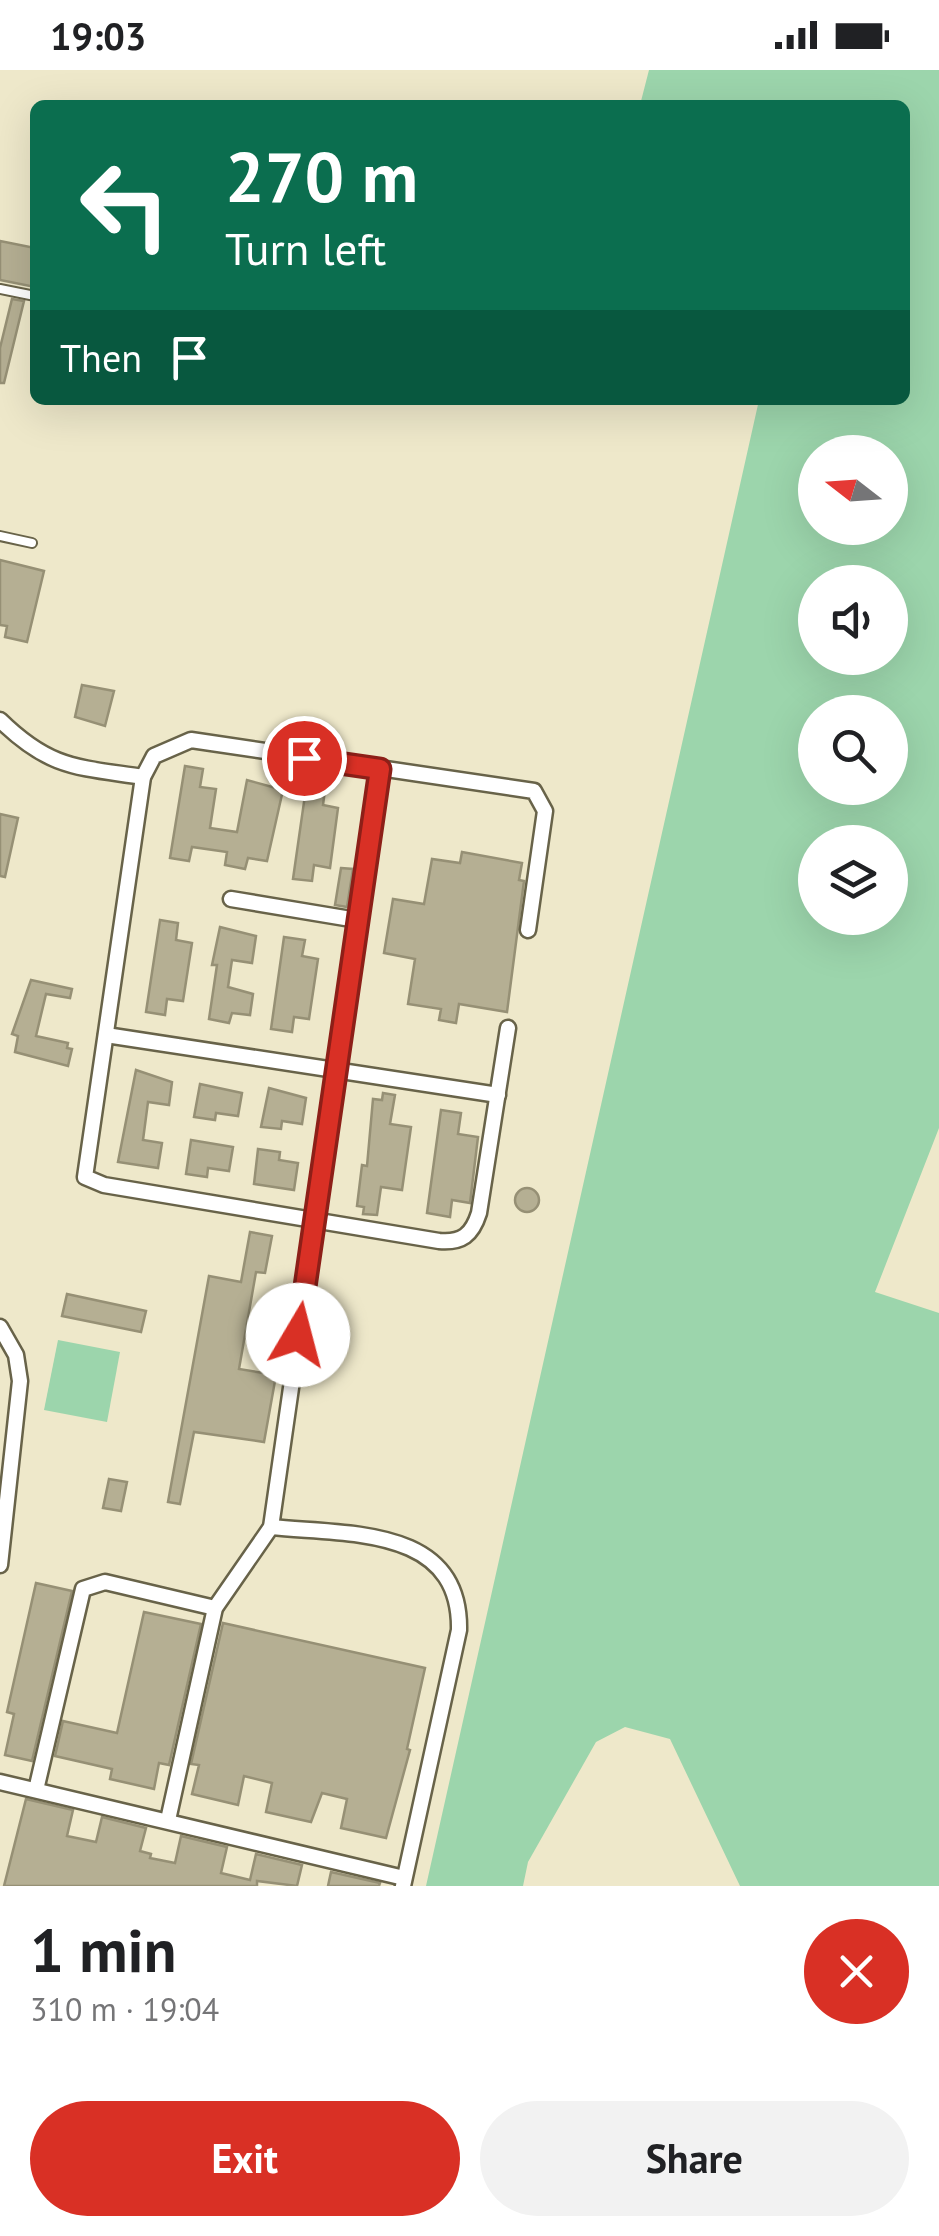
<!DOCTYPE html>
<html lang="en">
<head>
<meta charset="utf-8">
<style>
  body { margin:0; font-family:"PT Sans",sans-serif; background:#f2f2f2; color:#202124; height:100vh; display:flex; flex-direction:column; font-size:38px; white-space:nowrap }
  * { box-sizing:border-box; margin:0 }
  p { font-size:32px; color:#757577 }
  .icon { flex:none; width:55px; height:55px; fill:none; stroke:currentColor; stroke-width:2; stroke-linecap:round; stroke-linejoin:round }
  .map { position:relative; height:1816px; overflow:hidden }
  .details { display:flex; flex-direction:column; background:#fff; flex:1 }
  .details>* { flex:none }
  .guide { position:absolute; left:30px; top:30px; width:880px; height:305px; border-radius:15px; box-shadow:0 10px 40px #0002; background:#0b6e4f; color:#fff; overflow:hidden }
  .needle { width:65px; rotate:287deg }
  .buttons { position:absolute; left:798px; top:365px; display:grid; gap:20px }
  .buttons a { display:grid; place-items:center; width:110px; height:110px; border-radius:50%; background:#fff; box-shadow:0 10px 40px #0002; font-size:50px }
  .pin { position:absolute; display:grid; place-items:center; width:85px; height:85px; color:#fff; margin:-42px; border:5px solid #fff; border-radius:50%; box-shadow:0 2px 10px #0007 }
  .me { position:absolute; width:110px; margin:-55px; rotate:8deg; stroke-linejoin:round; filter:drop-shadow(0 0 8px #0008) }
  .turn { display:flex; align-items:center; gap:35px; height:210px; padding:0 30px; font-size:45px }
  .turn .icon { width:130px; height:130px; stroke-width:2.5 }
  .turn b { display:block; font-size:70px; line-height:85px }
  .then { display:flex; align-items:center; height:95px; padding:0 30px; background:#0003; gap:20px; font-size:38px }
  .round { display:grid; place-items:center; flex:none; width:105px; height:105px; border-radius:52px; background:#f2f2f2 }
  .overview { display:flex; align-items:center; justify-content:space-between; height:170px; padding:0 30px }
  h1 { font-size:60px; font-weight:800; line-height:75px }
  .primary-button { display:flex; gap:20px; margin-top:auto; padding:20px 30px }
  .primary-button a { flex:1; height:115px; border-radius:60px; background:#d93025; color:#fff; font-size:40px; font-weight:800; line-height:115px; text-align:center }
  .primary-button a+a { background:#f2f2f2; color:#202124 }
  .status { display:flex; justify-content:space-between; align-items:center; height:70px; padding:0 50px; background:#fff; direction:ltr }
  .status svg { height:28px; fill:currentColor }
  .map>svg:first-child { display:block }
  .green { fill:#9cd5ac; fill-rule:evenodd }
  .building { fill:#b5af93; stroke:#969075; stroke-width:2.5 }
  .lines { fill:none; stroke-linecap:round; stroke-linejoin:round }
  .lane-casing { stroke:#686349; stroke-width:12 }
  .street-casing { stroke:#686349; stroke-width:19 }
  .lane { stroke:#fff; stroke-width:8 }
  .street { stroke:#fff; stroke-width:14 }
  .route-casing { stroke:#8d1f18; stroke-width:25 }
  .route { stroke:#d93025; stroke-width:18 }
</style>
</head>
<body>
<div class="status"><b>19:03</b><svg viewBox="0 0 49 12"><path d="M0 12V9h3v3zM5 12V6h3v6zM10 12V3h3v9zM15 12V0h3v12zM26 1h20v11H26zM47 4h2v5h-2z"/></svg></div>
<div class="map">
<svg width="939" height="1816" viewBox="0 0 939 1816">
  <rect width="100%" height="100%" fill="#eee8ca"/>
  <!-- green -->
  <g class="green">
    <path d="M649 0H939V1058L875 1222 939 1243V1816H740L670 1669 625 1657 596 1672 528 1792 523 1816H426L759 330H905V35H640ZM815 382H890V458H815ZM890 512V588H815V512ZM815 642H890V718H815ZM815 772H890V848H815Z"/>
    <path d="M58 1270 120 1282 107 1352 44 1340Z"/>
  </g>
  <!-- building -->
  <g class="building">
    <path d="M0 171 35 178V217L0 210Z"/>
    <path d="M12 229 24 231 4 313H0V278Z"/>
    <path d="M0 490 44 501 27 572 5 567 7 556 0 555Z"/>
    <path d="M82 615 114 621 105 656 75 647Z"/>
    <path d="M185 696 203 699 200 717 216 719 210 758 237 762 247 710 283 720 267 791 248 788 245 799 225 795 227 782 192 777 189 791 170 788Z"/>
    <path d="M306 718 325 720 323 735 338 738 330 798 314 795 312 811 293 809Z"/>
    <path d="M0 744 18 748 5 807 0 806Z"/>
    <path d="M462 782 522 793 519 810 524 811 507 942 459 934 456 953 439 950 441 939 408 934 415 889 384 883 393 829 424 834 432 789 460 793Z"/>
    <path d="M341 798 353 799 347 837 335 835Z"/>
    <path d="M160 850 178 853 176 870 192 873 183 931 167 929 165 945 146 942Z"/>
    <path d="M220 857 256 866 252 893 232 890 228 917 253 924 250 945 232 943 229 953 209 949 217 895H212Z"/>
    <path d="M284 867 305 870 302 886 318 889 309 949 294 947 292 962 271 959Z"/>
    <path d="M31 910 72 919 70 928 46 924 36 966 68 973 67 978 72 979 68 996 15 982 18 966 12 964Z"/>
    <path d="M136 1000 172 1012 169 1035 148 1032 143 1070 162 1073 158 1098 118 1092Z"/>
    <path d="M200 1014 242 1023 238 1046 216 1043 215 1050 194 1047Z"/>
    <path d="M269 1018 306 1028 302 1054 282 1051 281 1059 261 1057Z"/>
    <path d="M383 1023 395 1025 390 1054 411 1057 402 1120 381 1117 377 1145 363 1144 364 1137 357 1136 362 1095 367 1096 373 1029 382 1030Z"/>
    <path d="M441 1040 461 1043 458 1064 478 1067 470 1133 452 1130 450 1147 427 1143Z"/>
    <path d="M191 1070 233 1077 229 1101 208 1098 207 1107 186 1104Z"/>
    <path d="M258 1079 280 1082 279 1090 298 1093 294 1120 254 1114Z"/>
    <circle cx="527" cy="1130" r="12"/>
    <path d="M250 1162 272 1166 265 1203 256 1202 239 1299 263 1303 279 1219 291 1222 264 1372 194 1362 180 1434 168 1432 209 1206 241 1212Z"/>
    <path d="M67 1224 146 1241 141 1262 62 1246Z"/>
    <path d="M109 1409 127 1412 121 1441 103 1438Z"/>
    <path d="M36 1513 72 1521 32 1691 5 1685 14 1644 7 1642Z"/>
    <path d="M144 1542 201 1554 169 1695 159 1693 154 1719 110 1709 112 1699 55 1686 63 1651 117 1663Z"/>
    <path d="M223 1553 425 1598 407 1679 410 1680 386 1768 341 1758 347 1729 322 1723 311 1752 266 1742 272 1713 244 1706 238 1735 192 1724 199 1695 191 1694Z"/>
    <path d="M26 1729 73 1740 67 1766 96 1772 102 1747 146 1758 140 1781 151 1784 150 1788 175 1793 181 1766 227 1777 221 1803 250 1810 256 1784 302 1795 297 1816 257 1811V1816H4Z"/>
    <path d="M331 1802 380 1813 379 1816H328Z"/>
  </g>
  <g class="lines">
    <!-- lane casing -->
    <g class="lane-casing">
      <g id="lane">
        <path d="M0 219 35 226"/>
        <path d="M0 466 32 473"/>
      </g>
    </g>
    <!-- street casing -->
    <g class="street-casing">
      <g id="street">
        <path d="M0 650C50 699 77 697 143 707"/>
        <path d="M231 829 357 850"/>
        <path d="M508 958 479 1143C472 1165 462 1173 439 1171L104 1115 85 1107 143 707 154 686 191 670 534 721 545 741 528 860"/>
        <path d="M106 965 498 1025"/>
        <path d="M0 1257 16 1285 20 1311 0 1495"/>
        <path d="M271 1457C346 1465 461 1455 459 1560L403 1816"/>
        <path d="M0 1712 404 1808"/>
        <path d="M36 1720 83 1519 105 1512 215 1538"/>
        <path d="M168 1750 215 1538 271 1457 380 699"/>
      </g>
    </g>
    <!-- lane -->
    <use href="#lane" class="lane"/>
    <!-- street -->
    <use href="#street" class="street"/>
  </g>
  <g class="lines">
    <!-- route casing -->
    <g class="route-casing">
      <path id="route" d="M298 1265 380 699 304 688"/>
    </g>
    <!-- route -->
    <use href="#route" class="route"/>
  </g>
</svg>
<div class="buttons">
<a><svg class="needle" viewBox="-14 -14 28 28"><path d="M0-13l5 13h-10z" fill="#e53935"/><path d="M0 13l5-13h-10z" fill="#757577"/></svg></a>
<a><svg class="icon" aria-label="sound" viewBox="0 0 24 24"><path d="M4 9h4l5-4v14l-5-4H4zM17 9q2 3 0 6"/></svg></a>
<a><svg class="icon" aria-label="search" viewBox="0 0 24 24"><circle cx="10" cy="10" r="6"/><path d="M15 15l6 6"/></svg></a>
<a><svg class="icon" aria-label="layers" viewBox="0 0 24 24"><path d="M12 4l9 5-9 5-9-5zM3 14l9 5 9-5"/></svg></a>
</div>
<div class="pin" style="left:304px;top:688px;background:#d93025"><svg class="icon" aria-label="arrive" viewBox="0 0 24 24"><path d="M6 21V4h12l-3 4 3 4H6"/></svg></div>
<svg class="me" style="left:298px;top:1265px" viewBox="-20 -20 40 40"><circle r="19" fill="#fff"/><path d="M0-13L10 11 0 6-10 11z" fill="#d93025"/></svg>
<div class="guide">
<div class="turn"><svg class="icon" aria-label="left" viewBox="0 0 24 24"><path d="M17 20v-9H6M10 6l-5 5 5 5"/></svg><div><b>270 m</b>Turn left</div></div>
<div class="then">Then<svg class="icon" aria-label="arrive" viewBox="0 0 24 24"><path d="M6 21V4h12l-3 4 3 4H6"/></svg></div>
</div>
</div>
<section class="details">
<div class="overview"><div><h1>1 min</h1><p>310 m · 19:04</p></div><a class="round" style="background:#d93025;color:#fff"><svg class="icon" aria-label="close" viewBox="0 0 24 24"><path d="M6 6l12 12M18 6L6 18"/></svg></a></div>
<div class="primary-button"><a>Exit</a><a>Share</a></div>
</section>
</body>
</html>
